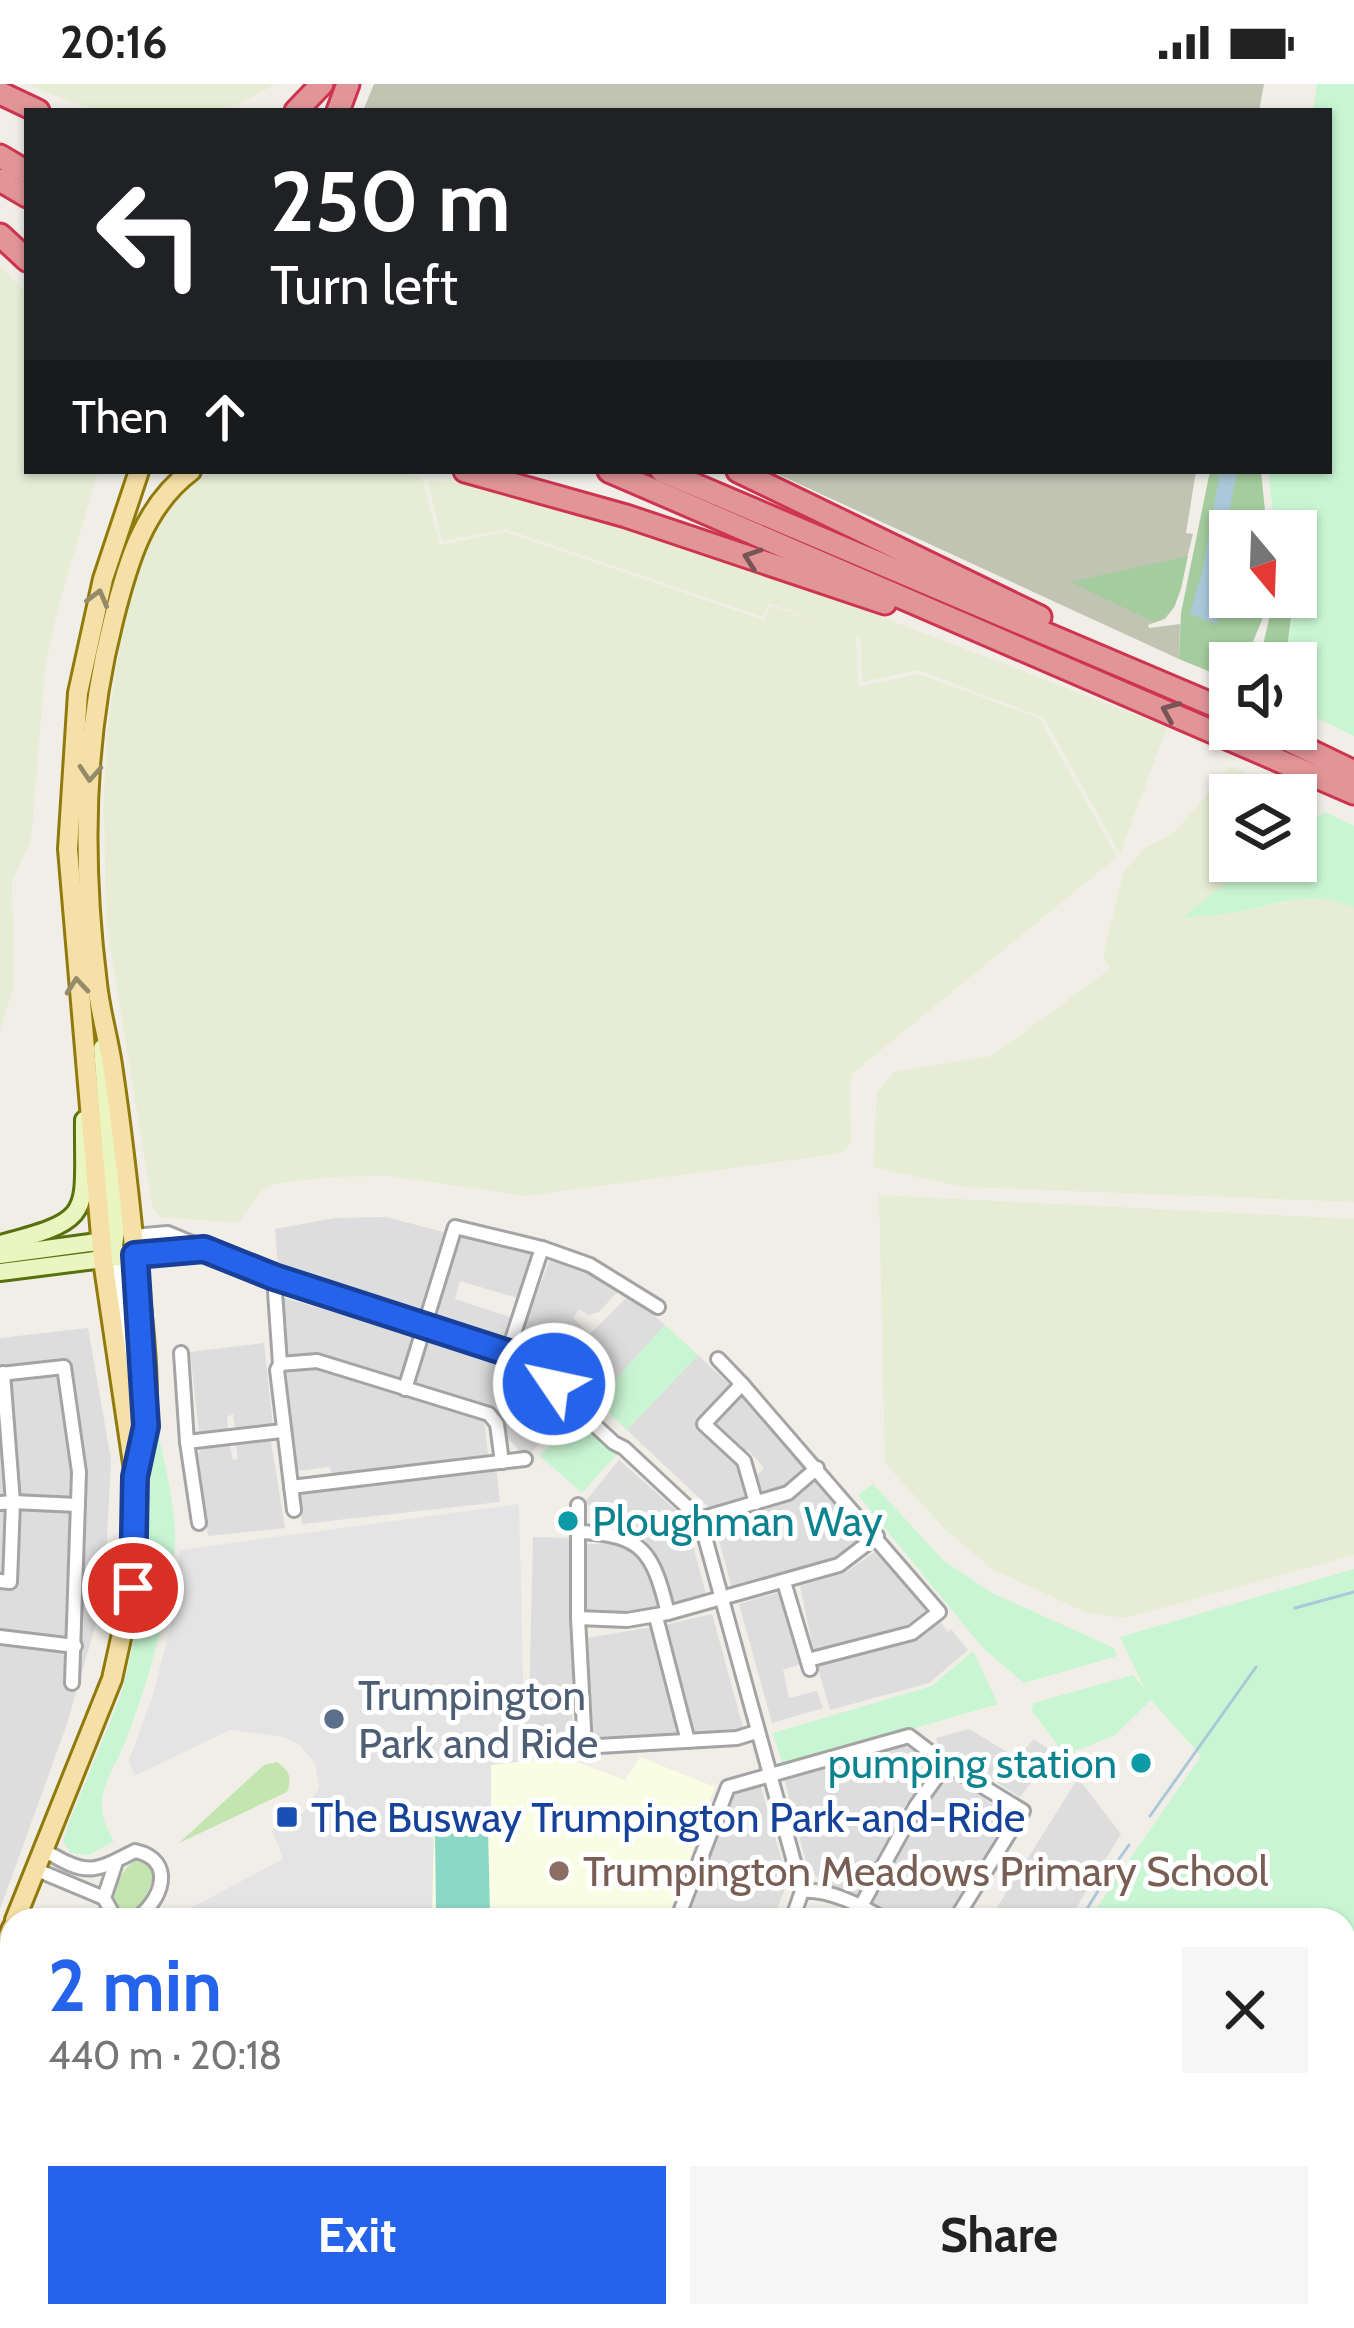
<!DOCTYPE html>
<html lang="en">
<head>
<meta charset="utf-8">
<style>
  body { margin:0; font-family:Cabin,sans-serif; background:#f6f6f6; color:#222; height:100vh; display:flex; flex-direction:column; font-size:45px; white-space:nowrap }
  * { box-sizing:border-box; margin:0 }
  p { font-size:39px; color:#767676 }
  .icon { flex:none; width:66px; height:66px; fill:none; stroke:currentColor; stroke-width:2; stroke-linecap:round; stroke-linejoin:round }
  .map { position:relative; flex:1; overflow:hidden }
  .sheet { position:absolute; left:0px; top:1824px; width:1356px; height:420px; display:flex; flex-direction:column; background:#fff; border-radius:36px 36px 0 0; box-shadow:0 3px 9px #0004 }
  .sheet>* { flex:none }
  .guide { position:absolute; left:24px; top:24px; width:1308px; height:366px; border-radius:0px; box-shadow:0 3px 9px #0004; background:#202124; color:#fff; overflow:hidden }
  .needle { width:78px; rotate:161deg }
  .buttons { position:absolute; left:1209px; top:426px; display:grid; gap:24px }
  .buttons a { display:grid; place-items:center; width:108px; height:108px; border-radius:0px; background:#fff; box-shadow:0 3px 9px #0004; font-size:60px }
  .pin { position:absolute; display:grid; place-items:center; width:102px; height:102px; color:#fff; margin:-51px; border:6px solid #fff; border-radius:50%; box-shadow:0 3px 12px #0007 }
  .me { position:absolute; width:132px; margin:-66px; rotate:304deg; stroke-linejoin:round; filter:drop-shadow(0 0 9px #0008) }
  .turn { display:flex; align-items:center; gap:42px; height:252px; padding:0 48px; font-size:54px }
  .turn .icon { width:156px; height:156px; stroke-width:2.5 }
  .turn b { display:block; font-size:84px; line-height:102px }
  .then { display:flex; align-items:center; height:114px; padding:0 48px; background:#0003; gap:24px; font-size:45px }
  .round { display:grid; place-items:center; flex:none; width:126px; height:126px; border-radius:0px; background:#f6f6f6 }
  .headline { display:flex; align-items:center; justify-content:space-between; height:204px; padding:0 48px }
  h1 { font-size:72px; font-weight:700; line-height:90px; color:#2563eb }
  .action { display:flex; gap:24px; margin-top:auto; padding:24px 48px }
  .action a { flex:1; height:138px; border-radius:0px; background:#2563eb; color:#fff; font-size:48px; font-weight:700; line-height:138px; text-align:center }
  .action a+a { background:#f6f6f6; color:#222 }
  .status { display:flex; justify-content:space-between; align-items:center; height:84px; padding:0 60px; background:#fff; direction:ltr }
  .status svg { height:33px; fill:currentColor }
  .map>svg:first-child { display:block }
  .residential { fill:#dedddd }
  .industrial { fill:#e8dae3 }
  .education { fill:#f9fde3 }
  .construction { fill:#c1c4b3 }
  .farmland { fill:#e7edd4 }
  .grass { fill:#c3e6b1 }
  .forest { fill:#a5cc9f }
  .park { fill:#c8f6d3 }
  .pitch { fill:#8bd8c7 }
  .parking { fill:#e4e4e4 }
  .water { fill:#abc8da }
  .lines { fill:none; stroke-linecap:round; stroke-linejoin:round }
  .stream { stroke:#abc8da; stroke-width:3 }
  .street-casing { stroke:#a4a4a4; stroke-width:18 }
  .secondary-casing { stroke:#56710d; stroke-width:22 }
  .primary-casing { stroke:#907a0b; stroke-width:24 }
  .highway-casing { stroke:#ce3450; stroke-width:27 }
  .street { stroke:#fff; stroke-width:12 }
  .secondary { stroke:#eaf5c0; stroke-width:16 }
  .primary { stroke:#f5e0a7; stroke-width:18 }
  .highway { stroke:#e19597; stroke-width:21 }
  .oneway { stroke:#775556 }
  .oneway2 { stroke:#958a6a }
  .route-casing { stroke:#184099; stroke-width:30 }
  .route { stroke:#2563eb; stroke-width:21 }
  .culture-dot { fill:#0f9aa8; stroke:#fff; stroke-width:4.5 }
  .service-dot { fill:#5c6f8a; stroke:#fff; stroke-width:4.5 }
  .transit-dot { fill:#1a4fb4; stroke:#fff; stroke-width:4.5 }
  .education-dot { fill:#8d6e63; stroke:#fff; stroke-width:4.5 }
  .labels { text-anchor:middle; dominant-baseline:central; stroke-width:10; stroke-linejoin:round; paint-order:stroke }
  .culture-label { font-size:42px; fill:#0d838f; stroke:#fff; text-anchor:start }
  .service-label { font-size:42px; fill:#4e5e75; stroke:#fff; text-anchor:start }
  .transit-label { font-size:42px; fill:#164399; stroke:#fff; text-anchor:start }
  .education-label { font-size:42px; fill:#785e54; stroke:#fff; text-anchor:start }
</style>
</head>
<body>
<div class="status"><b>20:16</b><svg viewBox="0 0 49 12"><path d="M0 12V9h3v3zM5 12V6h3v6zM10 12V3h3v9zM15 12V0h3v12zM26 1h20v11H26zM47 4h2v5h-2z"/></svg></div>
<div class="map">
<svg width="1354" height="2244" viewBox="0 0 1354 2244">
  <rect width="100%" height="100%" fill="#f0eee7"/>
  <!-- residential -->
  <g class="residential">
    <path d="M386 1133 447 1149 424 1232 278 1184 275 1145 335 1134Z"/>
    <path d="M460 1150 532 1169 518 1214 460 1197 455 1215 510 1233 504 1252 432 1232Z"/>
    <path d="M551 1173 617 1202 618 1207 599 1228 589 1231 579 1225 573 1234 590 1250 630 1210 665 1241 596 1317 537 1264 518 1257Z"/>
    <path d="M281 1213 414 1252 400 1296 311 1269 287 1272Z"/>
    <path d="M88 1244 111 1376 104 1512 66 1643 0 1825V1254Z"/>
    <path d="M429 1258 524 1290 567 1330 529 1371 521 1368 504 1351 498 1330 413 1302Z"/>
    <path d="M264 1259 273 1342 235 1345 233 1330 227 1333 228 1345 199 1348 190 1268Z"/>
    <path d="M698 1271 731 1302 696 1343 740 1383 749 1415 711 1425 627 1346Z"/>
    <path d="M316 1284 484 1337 488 1371 332 1390 330 1383 297 1387 286 1287Z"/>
    <path d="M745 1310 809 1381 784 1403 761 1410 755 1393 764 1384 748 1366 741 1371 709 1342 739 1311Z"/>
    <path d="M271 1357 285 1444 208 1452 198 1369 202 1365 230 1362 233 1376 238 1375 236 1361Z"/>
    <path d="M619 1376 686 1435 707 1514 676 1521 661 1481 651 1469 585 1418Z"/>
    <path d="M496 1383 500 1418 302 1440 299 1408Z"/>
    <path d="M820 1394 864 1452 827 1478 732 1504 715 1442 781 1420Z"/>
    <path d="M533 1453 572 1454 575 1622 571 1623 574 1652 570 1659 525 1661 523 1625 529 1624Z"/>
    <path d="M624 1459 646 1478 659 1523 648 1528 588 1527 585 1521 586 1460Z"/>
    <path d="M879 1465 928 1524 927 1530 911 1543 814 1569 800 1502 845 1489Z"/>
    <path d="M783 1507 803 1579 783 1586 789 1614 817 1607 823 1624 772 1639 739 1520Z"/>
    <path d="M712 1530 744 1647 700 1651 694 1646 665 1541Z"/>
    <path d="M940 1538 948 1548 951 1545 968 1566 929 1599 830 1626 817 1581 917 1553Z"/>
    <path d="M652 1543 678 1631V1652L601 1657 593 1647 586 1554Z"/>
    <path d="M969 1645 1017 1674 1034 1655 1054 1669 1020 1713 957 1673 943 1675 936 1654Z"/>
    <path d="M904 1661 935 1680 906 1720 857 1815 821 1799 806 1778 784 1694Z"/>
    <path d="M948 1689 1011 1734 945 1836H906L869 1818 923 1721Z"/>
    <path d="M1078 1694 1121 1750 1069 1836H989Z"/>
    <path d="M760 1700 783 1780 779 1784 784 1807 773 1836H681L730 1709Z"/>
    <path d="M479 2232H607L606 2244H478Z"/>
  </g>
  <!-- industrial -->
  <path class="industrial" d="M259 2232H433V2235H421L420 2244H260Z"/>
  <!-- education -->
  <path class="education" d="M640 1673 715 1703 668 1836H432L434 1738 491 1680 565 1674 625 1696Z"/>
  <!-- construction -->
  <g class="construction">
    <path d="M374 0H1264L1259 27H363Z"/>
    <path d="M771 387H1196L1186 449 1193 450 1175 522 1165 535 1148 541 1149 544 1180 540 1179 575Z"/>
  </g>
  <!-- farmland -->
  <g class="farmland">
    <path d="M27 0H275L245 17 217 27H111L81 22Z"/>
    <path d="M0 181 27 210V387H98L58 524 45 584 31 756 12 797 14 902 0 946Z"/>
    <path d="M214 387H393L422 394 440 461 505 448 764 536 771 522 822 539 769 519 763 533 506 445 442 457 428 397 460 399 462 395 773 491 1167 643 1120 770 1044 634 918 586 862 598 861 553 856 551 858 603 918 590 1039 634 1117 773 854 988 850 999 851 1058 846 1065 837 1070 525 1112 390 1092 330 1093 274 1100 262 1106 238 1139 161 1133 153 1125 106 838 104 712 108 640 125 526 138 475 163 425 190 399Z"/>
    <path d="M1231 682 1291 711H1230V777H1255L1185 832 1233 829 1310 813 1340 816 1354 824V1118L963 1103 873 1083 877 1008 894 988 992 972 1110 885 1103 873 1124 788 1145 764 1174 749Z"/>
    <path d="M879 1111 1354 1135V1471L1125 1534 1085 1528 992 1485 942 1442 885 1379Z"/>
  </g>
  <!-- grass -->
  <g class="grass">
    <path d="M277 1678C290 1687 292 1694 287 1708L179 1759 264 1681Z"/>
    <path d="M141 1774 151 1778 155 1790 141 1823 131 1828 120 1827 113 1817C116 1800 123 1780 141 1774Z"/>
  </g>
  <!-- forest -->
  <g class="forest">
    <path d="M1210 387H1261L1267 447H1230V513H1265L1262 536 1244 579H1230V596L1179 575 1181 529Z"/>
    <path d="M1188 472C1182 496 1181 530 1154 538L1070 498Z"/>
    <path d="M1274 513H1294L1285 579H1259Z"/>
  </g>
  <!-- park -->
  <g class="park">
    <path d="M1317 0H1354V652L1296 624V579H1285L1296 513V447L1275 445 1268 387H1329V27H1313Z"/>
    <path d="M1325 728 1354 742V824C1315 802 1272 823 1232 829 1216 831 1199 832 1183 833L1255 777H1296V748Z"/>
    <path d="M665 1241 698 1271 627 1346 596 1317Z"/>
    <path d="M154 1327C160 1366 176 1417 175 1456 173 1506 157 1563 142 1611 135 1631 128 1653 119 1672 102 1704 93 1724 114 1757L89 1771 71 1769 63 1758 67 1744 122 1608 146 1503Z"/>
    <path d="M575 1333 617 1370 582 1409 540 1372Z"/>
    <path d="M873 1400 944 1477 992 1509 1114 1564 1117 1572 1024 1599 983 1564 858 1411Z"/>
    <path d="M1354 1485V2066L1344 2076V1836H1088L1201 1672 1151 1616 1115 1651 1065 1671 1031 1626 1034 1619 1133 1591 1146 1607 1120 1553Z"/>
    <path d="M973 1567 998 1620 783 1682 773 1649 932 1602Z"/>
    <path d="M907 2232H1244V2244H904Z"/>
  </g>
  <!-- pitch -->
  <path class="pitch" d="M488 1747 490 1828 436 1829 435 1748Z"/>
  <!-- parking -->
  <path class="parking" d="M519 1420 525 1677 491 1681V1736L434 1738 432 1836H168L283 1775 272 1746 304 1728 319 1704 315 1679 300 1661 284 1653 230 1646 134 1692 129 1676 153 1611 171 1540 180 1466Z"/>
  <!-- water -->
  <path class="water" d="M1220 387H1237L1218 486 1217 540 1190 530 1203 485Z"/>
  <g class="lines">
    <!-- stream -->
    <g class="stream">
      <path d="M1295 1524 1354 1508"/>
      <path d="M1150 1732 1256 1583"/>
      <path d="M1119 1775 1129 1761"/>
      <path d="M1080 1836 1106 1794"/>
      <path d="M918 2244 920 2232"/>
    </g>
    <!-- street casing -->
    <g class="street-casing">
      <g id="street">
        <path d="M133 1152 168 1149 274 1193 521 1273 614 1359 624 1364 700 1435 802 1807 792 1836"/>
        <path d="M542 1164 590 1181 658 1223"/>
        <path d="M121 1168 119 1182 128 1291"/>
        <path d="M135 1171 197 1165"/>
        <path d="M274 1193 280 1280 277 1286 294 1426"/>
        <path d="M181 1269 187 1358 199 1439"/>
        <path d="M718 1275 742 1300"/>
        <path d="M280 1280 317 1277 489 1330 497 1340 502 1378"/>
        <path d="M3 1289 13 1418 78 1421"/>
        <path d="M0 1290 64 1283 79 1388 72 1599"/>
        <path d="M405 1305 455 1143 542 1164 508 1268"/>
        <path d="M187 1358 282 1347"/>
        <path d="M291 1403 525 1375"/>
        <path d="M0 1419 13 1418 10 1498 0 1497"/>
        <path d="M756 1419 744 1377 704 1340 742 1300 939 1528 912 1549 808 1576"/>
        <path d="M578 1421V1534L585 1663"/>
        <path d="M700 1435 788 1409 817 1384"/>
        <path d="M578 1448C644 1450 653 1469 668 1529"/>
        <path d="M784 1498 810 1585"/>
        <path d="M656 1533 688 1657"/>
        <path d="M578 1534 627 1536 668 1529 839 1481 877 1452"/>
        <path d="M0 1553 75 1562"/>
        <path d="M547 1665 737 1654 756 1648"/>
        <path d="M44 1766C88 1793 94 1788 135 1767 177 1776 162 1818 134 1836"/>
        <path d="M115 1781 104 1814 114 1832 123 1836"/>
        <path d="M37 1786 104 1814"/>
        <path d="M802 1807C830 1805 862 1822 886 1836"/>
        <path d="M861 1822 916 1722 946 1680 1023 1727 955 1836"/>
        <path d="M677 1836 728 1703 909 1652 938 1674"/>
        <path d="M0 2125 12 2054"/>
        <path d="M0 2193 12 2140"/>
        <path d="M218 2232V2244"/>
        <path d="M87 2244 88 2232"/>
        <path d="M470 2244 474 2232"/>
        <path d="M617 2244 619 2232"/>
        <path d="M712 2244 714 2232"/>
        <path d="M801 2244 803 2232"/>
      </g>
    </g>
    <!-- secondary casing -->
    <g class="secondary-casing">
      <g id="secondary">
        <path d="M102 964 116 1148 113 1167 103 1176"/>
        <path d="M0 1160C97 1135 83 1130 84 1036"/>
        <path d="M0 1171 112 1156"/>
        <path d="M0 1188 135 1171"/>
      </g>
    </g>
    <!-- primary casing -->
    <g class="primary-casing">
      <g id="primary">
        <path d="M136 1390C157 1319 142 1235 134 1163 128 1102 121 1042 112 981 108 954 100 928 97 900 82 780 83 655 113 537 127 481 143 423 191 387"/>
        <path d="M15 1836 112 1595 132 1504 135 1393 103 1176 68 765 78 609 103 495 139 387"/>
        <path d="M0 1874 12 1844"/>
      </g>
    </g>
    <!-- highway casing -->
    <g class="highway-casing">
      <g id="highway">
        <path d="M0 9 38 27"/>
        <path d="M296 27 322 0"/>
        <path d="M338 27 348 0"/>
        <path d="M0 72 27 88"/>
        <path d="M0 96 27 112"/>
        <path d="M0 151 27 176"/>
        <path d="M465 387 626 432 885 519"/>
        <path d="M609 387 1354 709"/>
        <path d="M662 387 1230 628"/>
        <path d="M738 387 1040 533"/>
        <path d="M1265 645 1354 688"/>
      </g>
    </g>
    <!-- street -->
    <use href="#street" class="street"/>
    <!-- secondary -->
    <use href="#secondary" class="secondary"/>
    <!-- primary -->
    <use href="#primary" class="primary"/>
    <!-- highway -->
    <use href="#highway" class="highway"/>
  </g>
  <!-- one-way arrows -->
  <defs><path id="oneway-chevron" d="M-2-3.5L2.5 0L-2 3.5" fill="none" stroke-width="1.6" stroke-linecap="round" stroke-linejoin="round" transform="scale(3)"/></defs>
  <g class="oneway">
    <use href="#oneway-chevron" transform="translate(752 474) rotate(-161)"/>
    <use href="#oneway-chevron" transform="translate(1170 627) rotate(-157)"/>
  </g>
  <g class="oneway2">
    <use href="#oneway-chevron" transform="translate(98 514) rotate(-75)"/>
    <use href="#oneway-chevron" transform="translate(90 689) rotate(94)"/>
    <use href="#oneway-chevron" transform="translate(77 902) rotate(-95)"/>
  </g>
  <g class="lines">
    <!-- route casing -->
    <g class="route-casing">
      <path id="route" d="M133 1504 135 1393 146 1342 135 1171 204 1165 274 1193 521 1273 554 1300"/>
    </g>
    <!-- route -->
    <use href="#route" class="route"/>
  </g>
  <!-- markers -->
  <g class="culture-dot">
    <circle cx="568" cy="1437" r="12"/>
    <circle cx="1141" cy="1679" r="12"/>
  </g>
  <circle class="service-dot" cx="334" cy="1635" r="12"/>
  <rect class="transit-dot" x="275" y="1721" width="24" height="24" rx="6"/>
  <circle class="education-dot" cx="559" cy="1787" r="12"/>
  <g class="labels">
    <!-- culture labels -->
    <g class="culture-label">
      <text x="592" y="1437">Ploughman Way</text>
      <text x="1117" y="1679" text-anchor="end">pumping station</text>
    </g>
    <!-- service labels -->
    <g class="service-label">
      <text x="358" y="1611">Trumpington<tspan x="358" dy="48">Park and Ride</tspan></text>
    </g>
    <!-- transit labels -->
    <g class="transit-label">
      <text x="311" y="1733">The Busway Trumpington Park-and-Ride</text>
    </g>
    <!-- education labels -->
    <g class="education-label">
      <text x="583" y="1787">Trumpington Meadows Primary School</text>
    </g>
  </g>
</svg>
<div class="buttons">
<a><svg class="needle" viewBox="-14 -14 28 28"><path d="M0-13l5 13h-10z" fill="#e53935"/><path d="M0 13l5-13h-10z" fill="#767676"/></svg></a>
<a><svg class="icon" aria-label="sound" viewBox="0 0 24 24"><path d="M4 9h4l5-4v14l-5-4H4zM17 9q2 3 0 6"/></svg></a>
<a><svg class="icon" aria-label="layers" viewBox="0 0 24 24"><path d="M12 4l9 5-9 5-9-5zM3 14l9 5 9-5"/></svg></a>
</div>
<div class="pin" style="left:133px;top:1504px;background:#d93025"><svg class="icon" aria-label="arrive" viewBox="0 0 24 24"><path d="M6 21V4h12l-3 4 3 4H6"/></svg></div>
<svg class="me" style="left:554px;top:1300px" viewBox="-20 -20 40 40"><circle r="17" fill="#2563eb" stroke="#fff" stroke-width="3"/><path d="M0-11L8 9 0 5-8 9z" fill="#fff"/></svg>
<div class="guide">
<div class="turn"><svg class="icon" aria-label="left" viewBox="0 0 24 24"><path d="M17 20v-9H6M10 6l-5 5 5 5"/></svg><div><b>250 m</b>Turn left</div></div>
<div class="then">Then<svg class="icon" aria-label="ahead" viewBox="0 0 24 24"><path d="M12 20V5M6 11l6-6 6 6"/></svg></div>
</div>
<section class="sheet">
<div class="headline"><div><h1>2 min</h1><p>440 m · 20:18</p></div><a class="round"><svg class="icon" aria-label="close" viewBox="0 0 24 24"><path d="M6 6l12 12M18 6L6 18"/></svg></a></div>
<div class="action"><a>Exit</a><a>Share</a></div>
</section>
</div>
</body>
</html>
